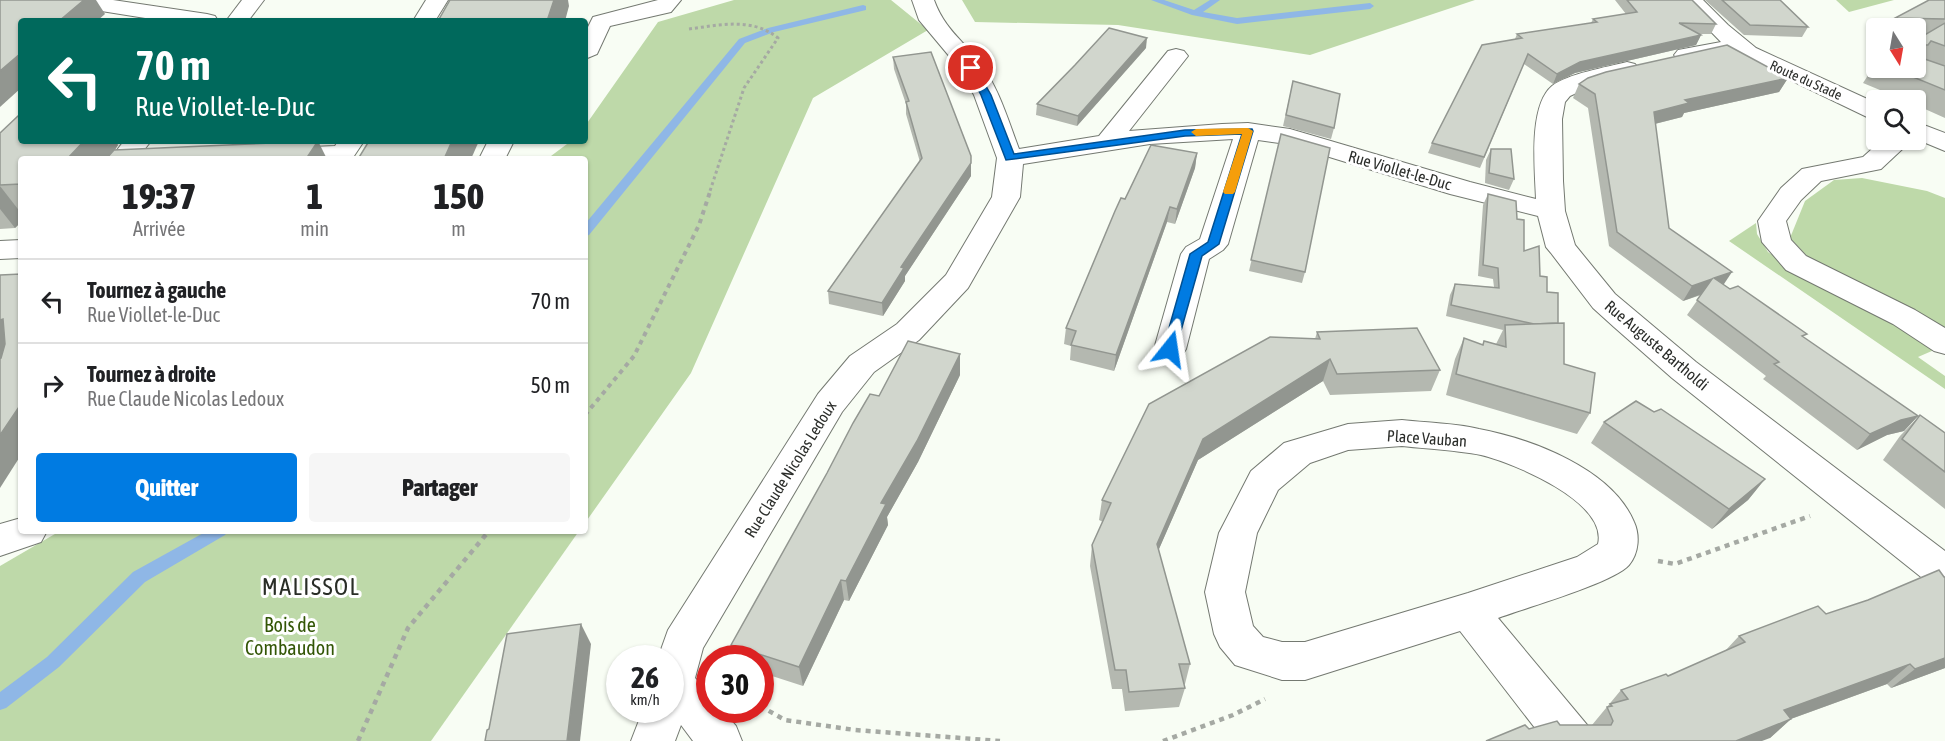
<!DOCTYPE html>
<html lang="fr">
<head>
<meta charset="utf-8">
<style>
  body { margin:0; font-family:"Asap Condensed",sans-serif; background:#f6f6f6; color:#202124; height:100vh; display:flex; flex-direction:column; font-size:22px; white-space:nowrap }
  * { box-sizing:border-box; margin:0 }
  p { font-size:20px; color:#757577 }
  .icon { flex:none; width:33px; height:33px; fill:none; stroke:currentColor; stroke-width:2; stroke-linecap:round; stroke-linejoin:round }
  .map { position:relative; flex:1; overflow:hidden }
  .sheet { position:absolute; left:18px; top:156px; width:570px; height:378px; display:flex; flex-direction:column; background:#fff; border-radius:6px; box-shadow:0 2px 4px #0004 }
  .sheet>* { flex:none }
  .top-card { position:absolute; left:18px; top:18px; width:570px; height:126px; border-radius:6px; box-shadow:0 2px 4px #0004; background:#00695c; color:#fff; overflow:hidden }
  .needle { width:39px; rotate:169deg }
  .controls { position:absolute; left:1866px; top:18px; display:grid; gap:12px }
  .controls a { display:grid; place-items:center; width:60px; height:60px; border-radius:6px; background:#fff; box-shadow:0 2px 4px #0004; font-size:30px }
  .speed { position:absolute; left:606px; top:645px; display:flex; gap:12px; font-size:30px; font-weight:700; text-align:center }
  .speed>* { display:grid; place-content:center; width:78px; height:78px; border-radius:50%; background:#fff; box-shadow:0 2px 4px #0004; line-height:1 }
  .speed small { font-size:15px; font-weight:400 }
  .speed .limit { border:9px solid #d22; background:#fff; color:#111 }
  .pin { position:absolute; display:grid; place-items:center; width:51px; height:51px; color:#fff; margin:-26px; border:3px solid #fff; border-radius:50%; box-shadow:0 2px 6px #0007 }
  .me { position:absolute; width:66px; margin:-33px; rotate:15deg; stroke-linejoin:round; filter:drop-shadow(0 0 4px #0008) }
  .turn { display:flex; align-items:center; gap:21px; height:126px; padding:0 18px; font-size:27px }
  .turn .icon { width:78px; height:78px; stroke-width:2.5 }
  .turn b { display:block; font-size:42px; line-height:51px }
  .eta { display:flex; justify-content:space-evenly; align-items:center; height:102px; text-align:center }
  .eta b { font-size:36px; font-weight:800; line-height:42px }
  .primary-button { display:flex; gap:12px; margin-top:auto; padding:12px 18px }
  .primary-button a { flex:1; height:69px; border-radius:6px; background:#007be2; color:#fff; font-size:24px; font-weight:800; line-height:69px; text-align:center }
  .primary-button a+a { background:#f6f6f6; color:#202124 }
  ul { padding:0; list-style:none }
  li { display:flex; align-items:center; gap:18px; height:84px; padding:0 18px; border-top:2px solid #e0e0e0 }
  li div { flex:1 }
  li b { display:block; font-size:22px }
  li em { font-style:normal }
  .map>svg:first-child { display:block }
  .green { fill:#bed9a9 }
  .lines { fill:none; stroke-linecap:round; stroke-linejoin:round }
  .stream { fill:#8fb7e6; fill-rule:evenodd }
  .minor-casing { stroke:#747971; stroke-width:2 }
  .path-far2 { stroke:#a5a9a3; stroke-width:3; stroke-dasharray:3 3; stroke-linecap:butt }
  .path-far1 { stroke:#a5a9a3; stroke-width:4; stroke-dasharray:4.5 4.5; stroke-linecap:butt }
  .path { stroke:#a5a9a3; stroke-width:4.5; stroke-dasharray:5 5; stroke-linecap:butt }
  .minor { fill:#fff; fill-rule:evenodd }
  .wall { fill:#b4b8b0 }
  .shaded-wall { fill:#929690 }
  .building { fill:#d1d6cd; stroke:#929690; stroke-width:1.5 }
  .route { fill:#007be2; stroke:#005093; stroke-width:1.5 }
  .slow { fill:#f59e0b }
  .labels { text-anchor:middle; dominant-baseline:central; stroke-width:6; stroke-linejoin:round; paint-order:stroke }
  .far-street-label { font-size:14px; fill:#2b2d2a; stroke:#fff }
  .street-label { font-size:16px; fill:#2b2d2a; stroke:#fff }
  .near-park-label { font-size:20px; fill:#335606; stroke:#fff }
  .near-quarter-label { font-size:24px; letter-spacing:1.5px; fill:#292d26; stroke:#fff }
</style>
</head>
<body>
<div class="map">
<svg width="1945" height="741" viewBox="0 0 1945 741">
  <rect width="100%" height="100%" fill="#f8fdf4"/>
  <!-- green -->
  <g class="green">
    <path d="M734 0H891L928 30 813 98 691 373 585 523V159H547L571 141H585V126L658 22Z"/>
    <path d="M962 0H1475L1310 55 1118 25 975 22Z"/>
    <path d="M1836 0H1894L1849 12Z"/>
    <path d="M1862 178 1927 191 1945 198V329L1812 261 1790 238 1805 201 1834 180Z"/>
    <path d="M1756 223 1757 234 1768 252 1810 280 1941 347 1918 357 1945 376V389L1729 241Z"/>
    <path d="M60 531H579L431 741H0V566Z"/>
  </g>
  <g class="lines">
    <!-- stream -->
    <g class="stream">
      <path d="M1151 0H1164L1194 10 1210 0H1220L1203 12 1237 18 1370 3 1374 6 1370 9 1237 24 1192 15Z"/>
      <path d="M863 5 866 6V10L774 32 745 43 589 235 585 236V224L739 39 768 28Z"/>
      <path d="M207 531H228L225 535 145 582 59 667 6 708 0 710V692L47 657 133 572Z"/>
    </g>
    <!-- minor casing -->
    <g class="minor-casing">
      <g id="minor">
        <path d="M59 0H113L207 14 215 16 218 21H164L70 6 62 5Z"/>
        <path d="M242 0H264L248 21H226Z"/>
        <path d="M426 0H448L435 21H413Z"/>
        <path d="M658 0H681L671 12 610 26 597 54 585 59V33L593 17Z"/>
        <path d="M912 0H934C945 30 963 40 980 63 999 88 1008 120 1019 149L1099 136 1168 51 1176 49 1184 51 1188 56 1129 131 1222 124 1248 123 1290 129 1470 182 1536 199C1535 170 1528 106 1552 86 1567 74 1607 67 1627 62L1635 64 1639 69 1635 74 1587 88 1570 96 1565 102 1562 119 1563 181 1565 211 1575 245 1615 294 1696 362 1945 551V590L1931 585 1672 378 1614 327 1593 308 1551 253 1546 247 1538 216 1450 194 1287 144 1258 140 1228 244 1223 250 1209 259 1186 349 1181 357 1170 360 1159 357 1154 349 1181 254 1186 247 1200 239 1233 139 1150 144 1023 164 1020 197 968 288 919 340 874 372 842 412 703 648 695 678 710 693V710H722L736 726 742 741H693L681 725 675 741H631L643 710H670V658H658L668 630 818 394 850 356 897 324 946 275 992 197 997 158 974 95 960 69 919 20Z"/>
        <path d="M1680 0H1703L1728 25 1756 48 1876 103V119L1867 117 1734 53 1686 62 1678 60 1674 55 1678 50 1721 42Z"/>
        <path d="M1916 122 1945 133V151L1916 139Z"/>
        <path d="M1882 140H1912L1881 169 1821 181 1801 200 1786 221 1791 240 1806 256 1915 310 1945 328V354L1934 351 1893 324 1786 270 1762 242 1758 221 1781 188 1802 169 1863 157Z"/>
        <path d="M124 141H151L137 159H110Z"/>
        <path d="M338 141H364L352 159H209L213 153 222 151 335 146Z"/>
        <path d="M488 141H514L505 159H479Z"/>
        <path d="M21 240V258L0 259V241Z"/>
        <path d="M1402 420C1428 423 1454 423 1479 429 1532 439 1612 469 1634 522 1640 535 1639 553 1629 565 1613 583 1525 608 1498 618L1588 726 1594 741H1545L1460 631 1305 680H1282L1235 665 1220 647 1214 634 1205 592 1219 533 1251 471 1284 443 1348 424ZM1402 446C1428 449 1455 450 1481 455 1514 463 1608 502 1598 544L1577 557 1468 593 1305 642H1282L1263 637 1253 626 1245 592 1257 533 1278 490 1310 463 1348 450Z"/>
        <path d="M21 518V531H47L41 542 0 556V524Z"/>
      </g>
    </g>
    <!-- path-far2 -->
    <path class="path-far2" d="M689 29C720 25 752 17 778 38L744 88 710 191"/>
    <!-- path-far1 -->
    <path class="path-far1" d="M585 415 634 356 699 225 711 189"/>
    <!-- path -->
    <g class="path">
      <path d="M1658 561 1675 564 1810 516"/>
      <path d="M760 706 785 720 855 730 1000 741"/>
      <path d="M358 741 408 628 489 531"/>
      <path d="M1163 741 1233 715 1265 699"/>
    </g>
    <!-- minor -->
    <use href="#minor" class="minor"/>
  </g>
  <!-- wall -->
  <g class="wall">
    <path d="M1615 0H1692L1716 24 1711 34H1699L1701 35 1696 45 1575 73 1553 84 1524 64 1480 168 1428 153 1432 143 1515 39 1517 34 1591 23 1593 19 1626 14Z"/>
    <path d="M1705 0H1780L1808 27 1802 37 1744 35Z"/>
    <path d="M1945 0V118L1916 105V100H1904L1863 83 1876 63V68H1916V28H1888L1895 18Z"/>
    <path d="M1146 48 1077 126 1036 115 1037 104Z"/>
    <path d="M893 57 971 156V176L905 276V281L883 316 829 304 828 291 920 162 906 114V104L894 69Z"/>
    <path d="M1788 78 1779 92 1684 113 1682 117 1655 124 1669 228 1724 285 1804 338 1918 416 1904 431 1887 435 1857 450 1763 379 1766 376 1687 315 1701 295 1683 301 1609 246 1588 108 1573 98 1579 84Z"/>
    <path d="M1293 81 1334 128 1331 139 1283 126Z"/>
    <path d="M0 133 21 141H115L118 145 115 150 21 159V222L15 228 0 229Z"/>
    <path d="M1281 134 1305 272 1302 283 1249 271Z"/>
    <path d="M1491 149 1514 179 1509 190 1485 183 1486 160Z"/>
    <path d="M1197 153 1195 168 1175 224 1167 222 1114 371 1070 360 1071 346 1064 344 1066 328 1125 199Z"/>
    <path d="M1488 194 1517 219 1524 251 1540 276 1547 292 1558 323 1564 364 1590 413 1577 434 1446 395 1455 359 1464 338 1482 345 1484 341 1496 344 1503 330 1446 316 1450 295 1455 284 1494 287 1493 279 1478 276 1483 205Z"/>
    <path d="M1317 332 1440 370 1431 391 1330 395 1323 381 1198 460 1158 551 1190 664 1185 684H1184L1185 688 1179 707 1125 711 1122 689H1112L1090 566 1092 545 1103 522 1099 520 1102 500 1315 339Z"/>
    <path d="M960 375 918 462 887 517 888 525 849 601 844 600 803 686 760 672V658H735L731 645 879 396Z"/>
    <path d="M1654 412 1765 479 1748 500 1712 529 1591 443 1604 422Z"/>
    <path d="M1920 415 1945 433V509L1883 460 1900 436Z"/>
    <path d="M1826 614 1945 668 1891 688 1887 684 1791 719 1770 738 1529 729 1560 725H1592L1621 690 1668 676 1725 651 1739 636Z"/>
  </g>
  <!-- shaded-wall -->
  <g class="shaded-wall">
    <path d="M84 0H96L105 14 97 21H59Z"/>
    <path d="M554 0H568L569 6 565 21H547Z"/>
    <path d="M1701 35 1696 45 1575 73 1553 84 1557 74 1580 62Z"/>
    <path d="M1147 38 1146 48 1077 126 1078 116Z"/>
    <path d="M21 53V88L0 107V71Z"/>
    <path d="M1788 78 1779 92 1684 113 1682 117 1646 126 1654 112 1685 100Z"/>
    <path d="M84 141H115L118 145 112 154 115 159H67Z"/>
    <path d="M318 141 327 159H306Z"/>
    <path d="M452 141H479L471 159H444Z"/>
    <path d="M1197 153 1195 168 1175 224 1177 209Z"/>
    <path d="M971 163V176L905 276V281L883 316 882 303 901 267Z"/>
    <path d="M0 186 21 213V222L15 228 0 209Z"/>
    <path d="M1170 207 1167 222 1114 371 1116 355Z"/>
    <path d="M1732 272 1722 287 1714 278Z"/>
    <path d="M1712 279 1702 294 1683 301 1692 286Z"/>
    <path d="M3 319 21 339 0 363V320Z"/>
    <path d="M960 354V375L918 462 887 517 888 525 849 601 846 581 881 503Z"/>
    <path d="M1330 359 1323 381 1198 460 1152 565 1157 544 1203 439Z"/>
    <path d="M21 404V455L0 488V435Z"/>
    <path d="M1918 416 1904 431 1887 435 1857 450 1870 434 1901 420Z"/>
    <path d="M1765 479 1748 500 1712 529 1729 509Z"/>
    <path d="M841 580 844 600 803 686 799 667Z"/>
    <path d="M581 624 591 644 580 741H567Z"/>
    <path d="M1945 658V668L1891 688 1915 669Z"/>
    <path d="M1910 664 1887 684 1763 729 1784 710Z"/>
    <path d="M1791 719 1770 738 1762 741H1736Z"/>
  </g>
  <!-- building -->
  <g class="building">
    <path d="M0 0H84L59 21H21V53L0 71Z"/>
    <path d="M450 0H554L547 21H438Z"/>
    <path d="M1627 0H1692L1716 24 1679 23 1701 35 1580 62 1557 74 1528 54 1484 157 1432 143 1482 45 1522 38 1517 34 1597 22 1593 19 1637 12Z"/>
    <path d="M1722 0H1780L1808 27 1750 25Z"/>
    <path d="M1929 0H1945V19L1895 18Z"/>
    <path d="M1945 23V46L1931 41 1928 45H1916V40Z"/>
    <path d="M1109 28 1147 38 1078 116 1037 104 1075 65Z"/>
    <path d="M1727 45 1788 78 1685 100 1689 103 1654 112 1669 228 1732 272 1714 278 1730 289 1738 286 1807 334 1802 336 1918 416 1901 420 1870 434 1774 364 1779 362 1697 300 1712 279 1692 286 1617 232 1595 94 1579 84 1588 78 1606 72Z"/>
    <path d="M931 52 971 156V163L901 267 904 268 882 303 828 291 922 158 906 102 909 101 893 57Z"/>
    <path d="M1916 56 1945 66V90L1891 68H1916Z"/>
    <path d="M1293 81 1340 94 1334 128 1286 115Z"/>
    <path d="M18 116H21V141H84L67 159H21V184L0 185V133Z"/>
    <path d="M1281 134 1330 148 1305 272 1251 260Z"/>
    <path d="M318 141 306 159H106L114 150Z"/>
    <path d="M369 141H452L444 159H358Z"/>
    <path d="M1151 145 1197 153 1177 209 1170 207 1116 355 1071 345 1076 331 1066 328 1115 211 1121 198 1125 199Z"/>
    <path d="M1491 149H1511L1514 179 1489 173Z"/>
    <path d="M1488 194 1516 201 1517 219 1524 220V251L1539 246 1540 276 1547 277V292L1558 293V323L1534 324 1451 305 1455 284 1499 288 1498 268 1483 265Z"/>
    <path d="M21 274V404L0 435V359L1 358 5 344 3 319 0 320V275Z"/>
    <path d="M1564 323V364L1595 373 1590 413 1456 374 1464 338 1483 345 1484 341 1506 347 1505 325Z"/>
    <path d="M1417 328 1440 370 1337 374 1330 359 1203 439 1157 544 1190 664H1179L1185 688 1129 692 1126 670H1115L1092 545 1111 503 1102 500 1149 404 1270 337 1320 339 1317 332Z"/>
    <path d="M908 341 960 354 917 441 881 503 886 504 846 581 841 580 799 667 731 645 827 473 853 423 870 394 879 396Z"/>
    <path d="M1636 401 1654 412 1661 409 1765 479 1729 509 1604 422Z"/>
    <path d="M1920 415 1945 433V472L1902 439Z"/>
    <path d="M1939 570 1944 577H1945V658L1915 669 1910 664 1784 710 1791 719 1736 741H1486L1525 725 1529 729 1557 721 1560 725H1611L1613 721 1607 707 1612 706 1610 704 1628 699 1621 690 1666 674 1668 676 1745 642 1739 636 1818 606 1826 614 1868 600Z"/>
    <path d="M581 624 567 741H485L487 730 489 729 507 634Z"/>
  </g>
  <!-- route -->
  <path class="route" d="M967 65H974L991 95 1014 154 1185 130 1252 129 1253 131 1219 244 1202 256 1175 352H1165L1163 349 1190 254 1208 242 1242 134 1185 136 1006 160 981 95 966 68Z"/>
  <!-- slow -->
  <path class="slow" d="M1248 128 1253 131 1235 192 1233 194H1225L1223 192 1242 134 1196 136 1191 132 1196 129Z"/>
  <g class="labels">
    <!-- far-street labels -->
    <g class="far-street-label">
      <text transform="translate(1806 80) rotate(24)">Route du Stade</text>
    </g>
    <!-- street labels -->
    <g class="street-label">
      <text transform="translate(1400 170) rotate(16)">Rue Viollet-le-Duc</text>
      <text transform="translate(1657 345) rotate(40)">Rue Auguste Bartholdi</text>
      <text transform="translate(1427 438) rotate(4)">Place Vauban</text>
      <text transform="translate(790 469) rotate(-58)">Rue Claude Nicolas Ledoux</text>
    </g>
    <!-- near-park labels -->
    <g class="near-park-label">
      <text x="290" y="624">Bois de<tspan x="290" dy="23">Combaudon</tspan></text>
    </g>
    <!-- near-quarter labels -->
    <g class="near-quarter-label">
      <text x="311" y="586">MALISSOL</text>
    </g>
  </g>
</svg>
<div class="controls">
<a><svg class="needle" viewBox="-14 -14 28 28"><path d="M0-13l5 13h-10z" fill="#e53935"/><path d="M0 13l5-13h-10z" fill="#757577"/></svg></a>
<a><svg class="icon" aria-label="search" viewBox="0 0 24 24"><circle cx="10" cy="10" r="6"/><path d="M15 15l6 6"/></svg></a>
</div>
<div class="speed"><div>26<small>km/h</small></div><div class="limit">30</div></div>
<div class="pin" style="left:971px;top:68px;background:#d93025"><svg class="icon" aria-label="arrive" viewBox="0 0 24 24"><path d="M6 21V4h12l-3 4 3 4H6"/></svg></div>
<svg class="me" style="left:1170px;top:349px" viewBox="-20 -20 40 40"><path d="M0-17L14 15 0 8-14 15z" fill="#007be2" stroke="#fff" stroke-width="4"/></svg>
<div class="top-card">
<div class="turn"><svg class="icon" aria-label="left" viewBox="0 0 24 24"><path d="M17 20v-9H6M10 6l-5 5 5 5"/></svg><div><b>70 m</b>Rue Viollet-le-Duc</div></div>
</div>
<section class="sheet">
<div class="eta">
<div><b>19:37</b><p>Arrivée</p></div>
<div><b>1</b><p>min</p></div>
<div><b>150</b><p>m</p></div>
</div>
<ul>
<li><svg class="icon" aria-label="left" viewBox="0 0 24 24"><path d="M17 20v-9H6M10 6l-5 5 5 5"/></svg><div><b>Tournez à gauche</b><p>Rue Viollet-le-Duc</p></div><em>70 m</em></li>
<li><svg class="icon" aria-label="right" viewBox="0 0 24 24"><path d="M7 20v-9h11M14 6l5 5-5 5"/></svg><div><b>Tournez à droite</b><p>Rue Claude Nicolas Ledoux</p></div><em>50 m</em></li>
</ul>
<div class="primary-button"><a>Quitter</a><a>Partager</a></div>
</section>
</div>
</body>
</html>
